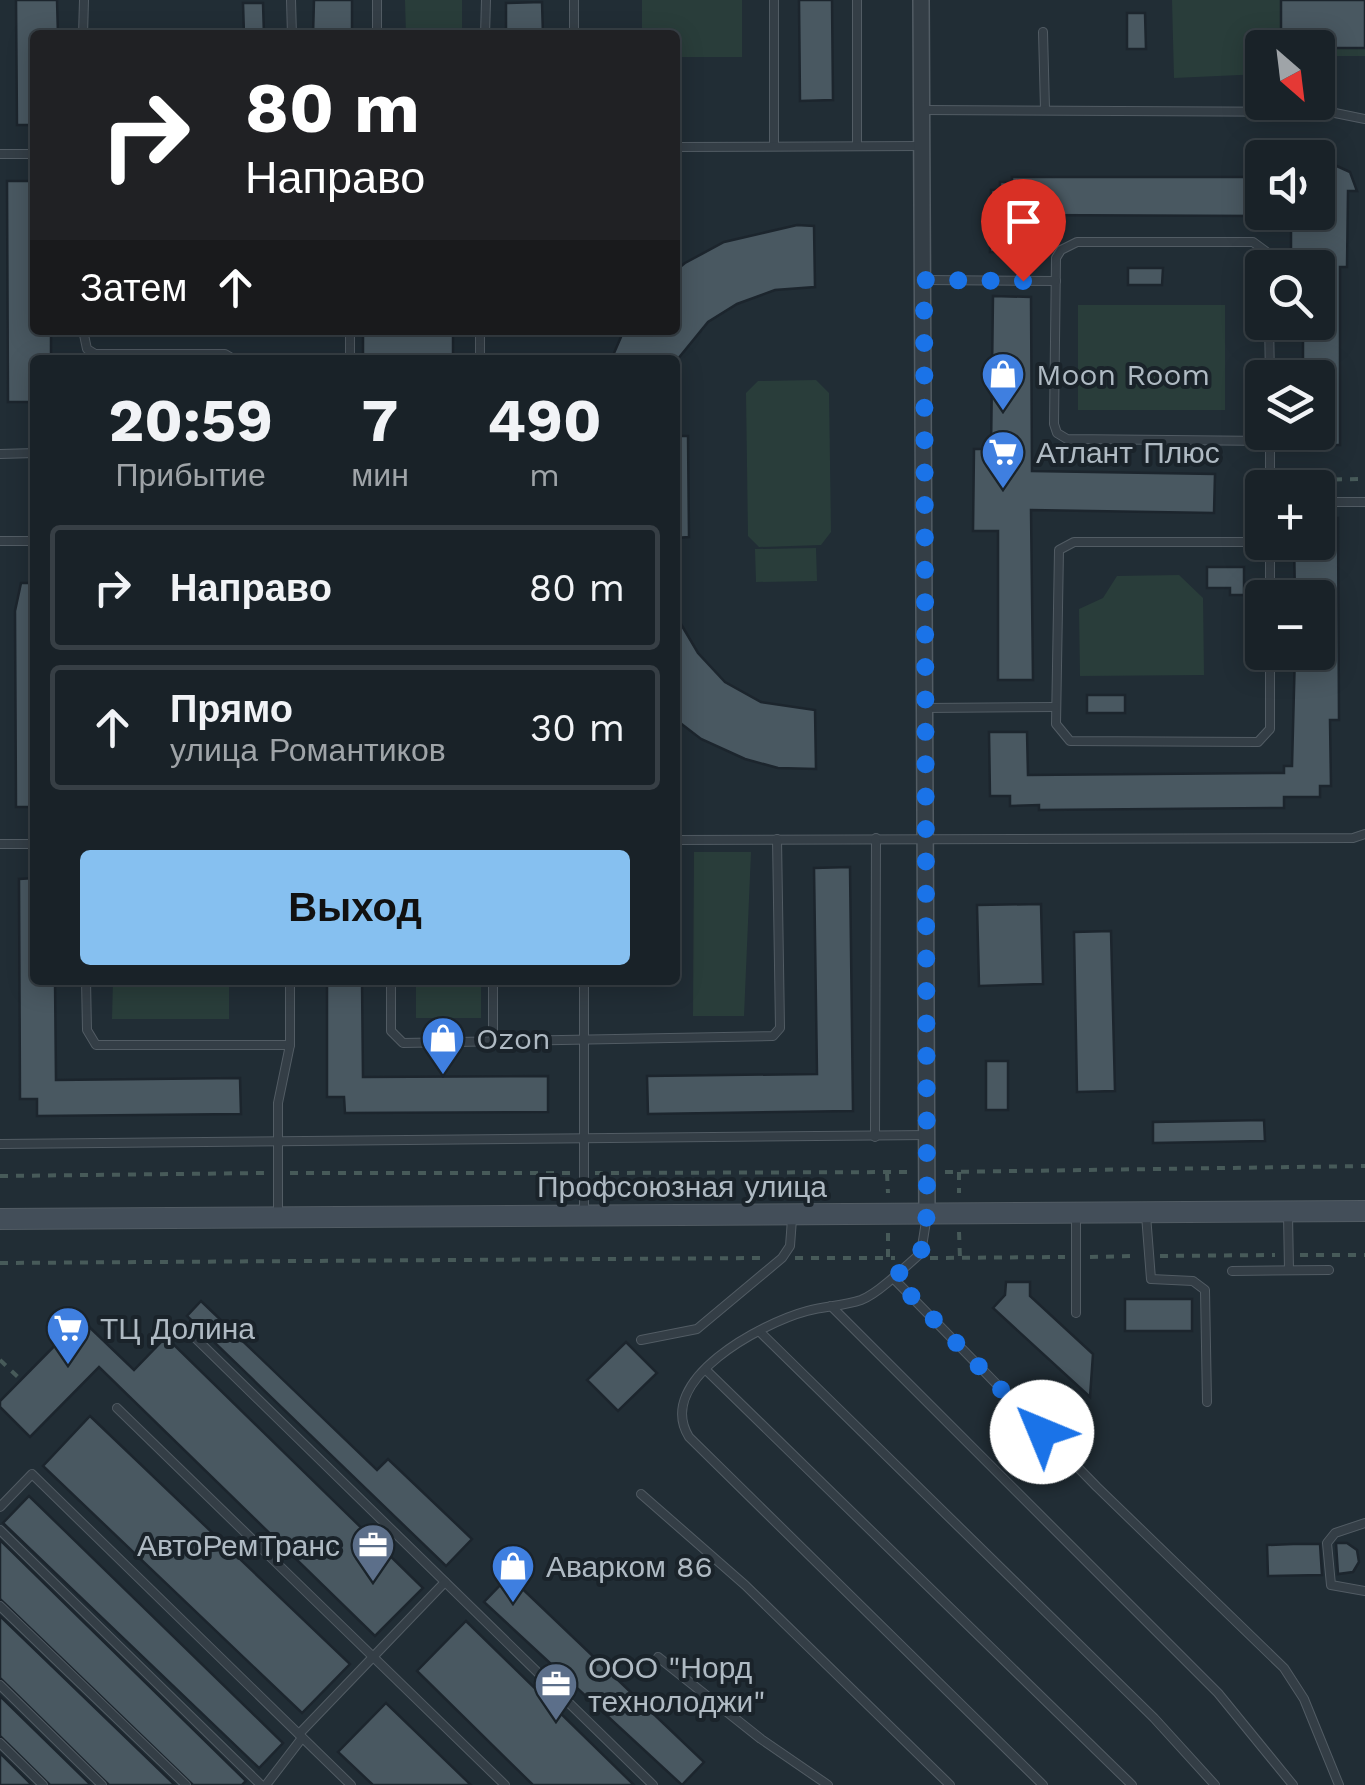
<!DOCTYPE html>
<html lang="ru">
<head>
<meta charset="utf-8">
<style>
  body { margin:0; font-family:"Work Sans",sans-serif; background:#262f34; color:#f1f3f6; height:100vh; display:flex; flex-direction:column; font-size:38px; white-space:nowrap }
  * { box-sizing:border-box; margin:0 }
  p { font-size:32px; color:#9fa4a8 }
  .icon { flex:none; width:55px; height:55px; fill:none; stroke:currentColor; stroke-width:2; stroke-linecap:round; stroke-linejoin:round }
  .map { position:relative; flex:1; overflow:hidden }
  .drawer { position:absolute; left:30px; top:355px; width:650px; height:630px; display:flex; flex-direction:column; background:#192228; border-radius:10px; box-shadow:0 5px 25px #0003,0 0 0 2px #373f45 }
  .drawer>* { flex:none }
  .banner { position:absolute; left:30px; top:30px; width:650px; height:305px; border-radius:10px; box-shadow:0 5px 25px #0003,0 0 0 2px #373f45; background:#202124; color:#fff; overflow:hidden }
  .needle { width:65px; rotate:152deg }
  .tools { position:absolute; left:1245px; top:30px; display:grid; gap:20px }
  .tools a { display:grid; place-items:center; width:90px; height:90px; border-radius:10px; background:#192228; box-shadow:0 5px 25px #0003,0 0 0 2px #373f45; font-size:50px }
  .pin { position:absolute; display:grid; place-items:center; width:85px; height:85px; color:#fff; margin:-102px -42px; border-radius:50% 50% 50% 0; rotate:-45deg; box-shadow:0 0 10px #0007 }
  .pin .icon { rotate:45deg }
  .me { position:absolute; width:110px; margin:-55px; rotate:315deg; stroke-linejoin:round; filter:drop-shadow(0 0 8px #0008) }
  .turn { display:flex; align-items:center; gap:35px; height:210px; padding:0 50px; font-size:45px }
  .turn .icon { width:130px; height:130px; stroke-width:2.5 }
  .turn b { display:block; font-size:70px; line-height:85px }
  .then { display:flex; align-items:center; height:95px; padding:0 50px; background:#0003; gap:20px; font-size:38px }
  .eta { display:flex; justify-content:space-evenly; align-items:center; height:170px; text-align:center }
  .eta b { font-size:60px; font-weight:700; line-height:70px }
  .primary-button { display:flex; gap:20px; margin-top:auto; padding:20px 50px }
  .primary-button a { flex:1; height:115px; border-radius:10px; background:#86c0f0; color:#111; font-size:40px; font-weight:700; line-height:115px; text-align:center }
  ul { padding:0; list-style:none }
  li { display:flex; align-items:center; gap:30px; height:125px; margin:0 20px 15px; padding:0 30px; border:5px solid #373f45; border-radius:10px }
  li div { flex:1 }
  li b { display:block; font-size:38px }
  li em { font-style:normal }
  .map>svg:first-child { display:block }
  .green { fill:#293d3a }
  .building { fill:#495861; stroke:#1c252d; stroke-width:2.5 }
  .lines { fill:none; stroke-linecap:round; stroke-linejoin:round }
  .lane-casing { stroke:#525c64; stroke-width:10 }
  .street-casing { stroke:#525c64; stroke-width:18 }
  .secondary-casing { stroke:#525c64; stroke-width:22 }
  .path { stroke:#475a59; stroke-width:4; stroke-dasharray:8 8; stroke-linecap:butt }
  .lane { stroke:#343e46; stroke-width:8 }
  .street { stroke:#343e46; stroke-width:15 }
  .secondary { stroke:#434e59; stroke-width:20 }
  .route { stroke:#1a73e8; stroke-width:18; stroke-dasharray:0 32.4 }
  .labels { text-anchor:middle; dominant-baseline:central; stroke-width:8; stroke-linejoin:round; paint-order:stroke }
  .poi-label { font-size:30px; fill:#afbac3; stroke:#1a232a; text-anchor:start }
  .street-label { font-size:30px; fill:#afbac3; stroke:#1a232a }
</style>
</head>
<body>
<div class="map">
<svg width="1365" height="1785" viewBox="0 0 1365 1785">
  <rect width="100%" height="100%" fill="#212d35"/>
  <!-- green -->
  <g class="green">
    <path d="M405 0H462V35H406Z"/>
    <path d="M642 0H742V57H675V35H642Z"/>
    <path d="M1172 0H1365V56H1328L1327 71H1318V48H1262V74L1174 78Z"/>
    <rect x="1078" y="305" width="147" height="105"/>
    <path d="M816 380 829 393 831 532 821 545 759 547 748 536 746 393 758 381Z"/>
    <path d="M816 548 817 581 756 582 755 549Z"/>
    <path d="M1179 575 1203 598 1204 675 1080 676 1079 609 1103 598 1117 576Z"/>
    <path d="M694 852H751L744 1016H693Z"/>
    <path d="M113 980H229V1019H112Z"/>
    <rect x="416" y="980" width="65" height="38"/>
  </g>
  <!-- building -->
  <g class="building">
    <path d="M16 0H57L58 35H35V125H17Z"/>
    <path d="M314 0H352V35H313Z"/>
    <path d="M799 0H832L833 100 800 101Z"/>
    <rect x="1281" y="0" width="84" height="48"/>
    <path d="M542 2 543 35H506V3Z"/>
    <path d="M243 3H263L264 35H244Z"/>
    <path d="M1127 13H1145L1146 49H1127Z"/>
    <path d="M1328 162 1350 172 1357 191H1348L1347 267H1340V445H1318V378H1303V322H1318V268H1291V212H1318V172H1328Z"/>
    <path d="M1012 177H1262V216L1026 215V252H990L991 190H1000V182H1012Z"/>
    <path d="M7 181H35V330H51V360H35V402H8Z"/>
    <path d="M797 225 814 226 815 287 775 290 737 304 708 322 677 360H611L624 330H675V271L685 263 724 242Z"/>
    <path d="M1128 268H1163L1162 285H1128Z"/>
    <path d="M993 296 1031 297 1032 471 1215 474 1214 513 1031 510 1033 680H998V531H973L974 449H991Z"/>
    <rect x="363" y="330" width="90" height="30"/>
    <path d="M675 436H688L689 537 675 538Z"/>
    <path d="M1318 518H1338L1339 720H1330L1331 786H1320V797H1284V808L1039 810V805L1010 806V796H990L989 732H1027L1028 775 1284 773V766H1292L1295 652H1318V598H1295L1294 542H1318Z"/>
    <path d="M1207 567H1244V595H1230V588H1207Z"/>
    <path d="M21 583H35V807H16L15 611Z"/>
    <path d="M675 614 698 653 725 682 761 702 815 710 816 769 778 768 745 759 701 739 675 719Z"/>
    <rect x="1087" y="695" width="38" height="18"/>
    <path d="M850 867 853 1111 648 1114 647 1076 817 1074 814 868Z"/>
    <path d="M35 878V980H55L56 1080 240 1078 241 1114 37 1116V1099H20L19 879Z"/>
    <path d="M1041 904 1043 984 979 986 977 905Z"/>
    <path d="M1111 931 1115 1091 1077 1092 1074 932Z"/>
    <path d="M327 980H362L363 1077 548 1076V1112L345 1113 344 1097H327Z"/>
    <rect x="986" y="1061" width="22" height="49"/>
    <path d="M1264 1120 1265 1141 1153 1143V1122Z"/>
    <path d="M1006 1282H1030V1296L1093 1354 1090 1397 993 1308 1005 1295Z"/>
    <rect x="1125" y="1299" width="67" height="32"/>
    <path d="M201 1301 377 1470 388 1459 472 1539 446 1566 187 1316Z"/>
    <path d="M81 1319 134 1370 166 1337 423 1588 375 1636 99 1367 30 1437 0 1407V1401Z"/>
    <path d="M626 1342 657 1373 618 1411 587 1380Z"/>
    <path d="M90 1416 350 1664 302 1713 43 1466Z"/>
    <path d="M29 1496 283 1743 259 1768 3 1523Z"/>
    <path d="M0 1540 246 1781 242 1785H193L0 1599Z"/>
    <path d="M1336 1543H1347L1357 1550 1359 1562 1353 1572 1338 1574Z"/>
    <path d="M1293 1544H1320L1322 1575 1268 1576 1267 1545Z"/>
    <path d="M509 1576 704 1762 682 1785 484 1602Z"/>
    <path d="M0 1616 175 1785H109L0 1678Z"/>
    <path d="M466 1621 634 1785H533L417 1671Z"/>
    <path d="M0 1696 91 1785H50L0 1736Z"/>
    <path d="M386 1703 471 1785H373L338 1752Z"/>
    <path d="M0 1753 32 1785H0Z"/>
  </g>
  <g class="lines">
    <!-- lane casing -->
    <g class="lane-casing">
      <g id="lane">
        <path d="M291 0 292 35"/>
        <path d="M377 0V35"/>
        <path d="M574 0V35"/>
        <path d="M774 0V145"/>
        <path d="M857 0V145"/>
        <path d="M1043 32 1045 109"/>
        <path d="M83 35 84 0"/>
        <path d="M485 35 486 0"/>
        <path d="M924 110 1330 112 1365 119"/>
        <path d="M675 147 920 146"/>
        <path d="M0 154H35"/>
        <path d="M1269 268 1268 253 1253 242H1077L1061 250 1056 258 1054 424 1057 433 1067 439 1270 441"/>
        <path d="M924 280 1056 281"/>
        <path d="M1269 322 1270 378"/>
        <path d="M83 330 87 349 95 354H225L235 360"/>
        <path d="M350 330V360"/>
        <path d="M480 330V360"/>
        <path d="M1270 432V488"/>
        <path d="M0 454 35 453"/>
        <path d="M1318 502H1365"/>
        <path d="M0 541H35"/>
        <path d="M1262 542H1074L1059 550 1056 724 1070 741 1258 742 1270 729V652"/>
        <path d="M1270 542V598"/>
        <path d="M925 708 1055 707"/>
        <path d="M675 840 1353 838 1365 834"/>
        <path d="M0 844H35"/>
        <path d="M86 980 87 1030 96 1045H290"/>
        <path d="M391 980V1031L403 1043 773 1036 780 1028 777 839"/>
        <path d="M493 980V1044"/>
        <path d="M875 1137 876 838"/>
        <path d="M0 1144 928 1135"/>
        <path d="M278 1213V1103L290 1045V980"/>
        <path d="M584 1213V980"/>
        <path d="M1076 1213V1313"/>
        <path d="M1146 1215 1151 1279 1193 1281 1205 1290 1207 1402"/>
        <path d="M1288 1215 1289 1270"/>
        <path d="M1232 1271 1329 1270"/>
        <path d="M893 1278 921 1253 927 1215"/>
        <path d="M831 1306 1218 1693 1293 1785"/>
        <path d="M183 1326 653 1785"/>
        <path d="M759 1331 1154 1718 1215 1785"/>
        <path d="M641 1340 697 1329 782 1258 790 1246 792 1219"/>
        <path d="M706 1370 1132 1785"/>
        <path d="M117 1408 505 1785"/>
        <path d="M641 1494 745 1585 950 1785"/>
        <path d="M0 1507 32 1474 351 1785"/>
        <path d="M1365 1523 1335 1533 1327 1543 1331 1585 1365 1591"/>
        <path d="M0 1530 261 1785"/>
        <path d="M0 1606 186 1785"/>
        <path d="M658 1657 761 1739 828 1785"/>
        <path d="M0 1685 102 1785"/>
        <path d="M299 1734 445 1582"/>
        <path d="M0 1743 43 1785"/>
        <path d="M266 1785 302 1738"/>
        <path d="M1043 1785 689 1437C654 1380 762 1323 807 1311 825 1306 844 1306 861 1300 874 1295 883 1286 893 1278L1097 1487 1284 1668 1304 1699 1339 1785"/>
      </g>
    </g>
    <!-- street casing -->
    <g class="street-casing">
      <path id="street" d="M921 0 927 1214"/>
    </g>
    <!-- secondary casing -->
    <g class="secondary-casing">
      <path id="secondary" d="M0 1219 1365 1211"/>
    </g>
    <!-- path -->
    <g class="path">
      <path d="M1286 480 1365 479"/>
      <path d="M945 1172 1365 1166"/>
      <path d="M959 1172V1193"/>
      <path d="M290 1173H570"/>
      <path d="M595 1173 910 1172"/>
      <path d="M887 1173 888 1193"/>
      <path d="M0 1176 265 1173"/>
      <path d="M959 1232 960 1258"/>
      <path d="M888 1233V1258"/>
      <path d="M1300 1255H1365"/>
      <path d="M1160 1256 1275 1255"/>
      <path d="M1090 1257 1135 1256"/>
      <path d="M795 1258H895"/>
      <path d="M930 1258 1065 1257"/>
      <path d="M0 1263 760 1258"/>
      <path d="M0 1360 21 1380"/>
    </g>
    <!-- lane -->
    <use href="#lane" class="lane"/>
    <!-- street -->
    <use href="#street" class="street"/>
    <!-- secondary -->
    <use href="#secondary" class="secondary"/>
  </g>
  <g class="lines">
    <!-- route -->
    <path class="route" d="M1023 281 924 280 927 1214 921 1252 894 1278 1042 1432"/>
  </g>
  <!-- icons -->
  <defs>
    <g id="shop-pin" transform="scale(2.25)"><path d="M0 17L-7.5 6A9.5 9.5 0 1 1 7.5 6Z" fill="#3f7fe0" stroke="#1a232a"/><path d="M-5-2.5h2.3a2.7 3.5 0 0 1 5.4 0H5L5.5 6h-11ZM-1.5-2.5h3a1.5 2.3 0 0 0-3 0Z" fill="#fff"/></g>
    <g id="supermarket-pin" transform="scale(2.25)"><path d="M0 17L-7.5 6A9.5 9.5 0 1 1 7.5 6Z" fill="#3f7fe0" stroke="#1a232a"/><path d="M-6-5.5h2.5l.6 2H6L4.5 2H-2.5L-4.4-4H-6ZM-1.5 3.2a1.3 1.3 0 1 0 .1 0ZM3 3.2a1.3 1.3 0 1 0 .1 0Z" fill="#fff"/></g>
    <g id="office-pin" transform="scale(2.25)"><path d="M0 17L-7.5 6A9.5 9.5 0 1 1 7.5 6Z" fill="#5c6f8a" stroke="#1a232a"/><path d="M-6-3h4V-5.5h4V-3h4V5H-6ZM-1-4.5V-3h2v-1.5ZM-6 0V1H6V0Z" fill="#fff"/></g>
  </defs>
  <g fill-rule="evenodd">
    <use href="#shop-pin" x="1003" y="374"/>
    <use href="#supermarket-pin" x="1003" y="452"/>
    <use href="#shop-pin" x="443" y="1038"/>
    <use href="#supermarket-pin" x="68" y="1328"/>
    <use href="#office-pin" x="373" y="1545"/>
    <use href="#shop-pin" x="513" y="1566"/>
    <use href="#office-pin" x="556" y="1684"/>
  </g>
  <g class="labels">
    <!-- poi labels -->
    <g class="poi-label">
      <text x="1036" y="374">Moon Room</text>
      <text x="1036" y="452">Атлант Плюс</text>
      <text x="476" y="1038">Ozon</text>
      <text x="100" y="1328">ТЦ Долина</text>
      <text x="340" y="1545" text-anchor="end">АвтоРемТранс</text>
      <text x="546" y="1566">Аварком 86</text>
      <text x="588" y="1667">ООО "Норд<tspan x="588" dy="34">технолоджи"</tspan></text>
    </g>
    <!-- street labels -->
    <g class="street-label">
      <text x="682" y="1186">Профсоюзная улица</text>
    </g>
  </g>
</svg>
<div class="tools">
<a><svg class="needle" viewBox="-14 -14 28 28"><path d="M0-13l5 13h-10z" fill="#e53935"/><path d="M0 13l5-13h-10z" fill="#9fa4a8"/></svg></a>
<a><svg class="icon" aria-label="sound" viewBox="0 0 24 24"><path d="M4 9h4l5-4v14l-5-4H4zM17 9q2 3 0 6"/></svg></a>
<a><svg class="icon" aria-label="search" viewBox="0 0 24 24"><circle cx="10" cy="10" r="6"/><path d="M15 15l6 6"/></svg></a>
<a><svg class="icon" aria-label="layers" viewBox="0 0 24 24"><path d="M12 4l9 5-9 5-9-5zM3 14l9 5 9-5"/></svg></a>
<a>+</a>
<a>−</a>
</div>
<div class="pin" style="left:1023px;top:281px;background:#d93025"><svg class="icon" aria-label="arrive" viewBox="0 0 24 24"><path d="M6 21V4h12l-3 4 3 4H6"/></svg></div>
<svg class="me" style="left:1042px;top:1432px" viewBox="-20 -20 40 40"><circle r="19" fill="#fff"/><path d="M0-13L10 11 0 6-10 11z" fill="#1a73e8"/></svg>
<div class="banner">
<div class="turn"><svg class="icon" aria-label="right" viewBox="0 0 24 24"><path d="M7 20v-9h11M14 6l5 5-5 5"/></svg><div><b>80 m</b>Направо</div></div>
<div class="then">Затем<svg class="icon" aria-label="ahead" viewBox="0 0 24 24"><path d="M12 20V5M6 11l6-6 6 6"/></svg></div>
</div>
<section class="drawer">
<div class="eta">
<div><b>20:59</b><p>Прибытие</p></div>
<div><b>7</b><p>мин</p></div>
<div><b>490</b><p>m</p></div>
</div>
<ul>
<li><svg class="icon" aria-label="right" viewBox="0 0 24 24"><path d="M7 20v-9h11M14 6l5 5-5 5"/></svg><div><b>Направо</b></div><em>80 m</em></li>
<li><svg class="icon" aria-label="ahead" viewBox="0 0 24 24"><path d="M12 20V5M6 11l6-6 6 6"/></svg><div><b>Прямо</b><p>улица Романтиков</p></div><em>30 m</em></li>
</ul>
<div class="primary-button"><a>Выход</a></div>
</section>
</div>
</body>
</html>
